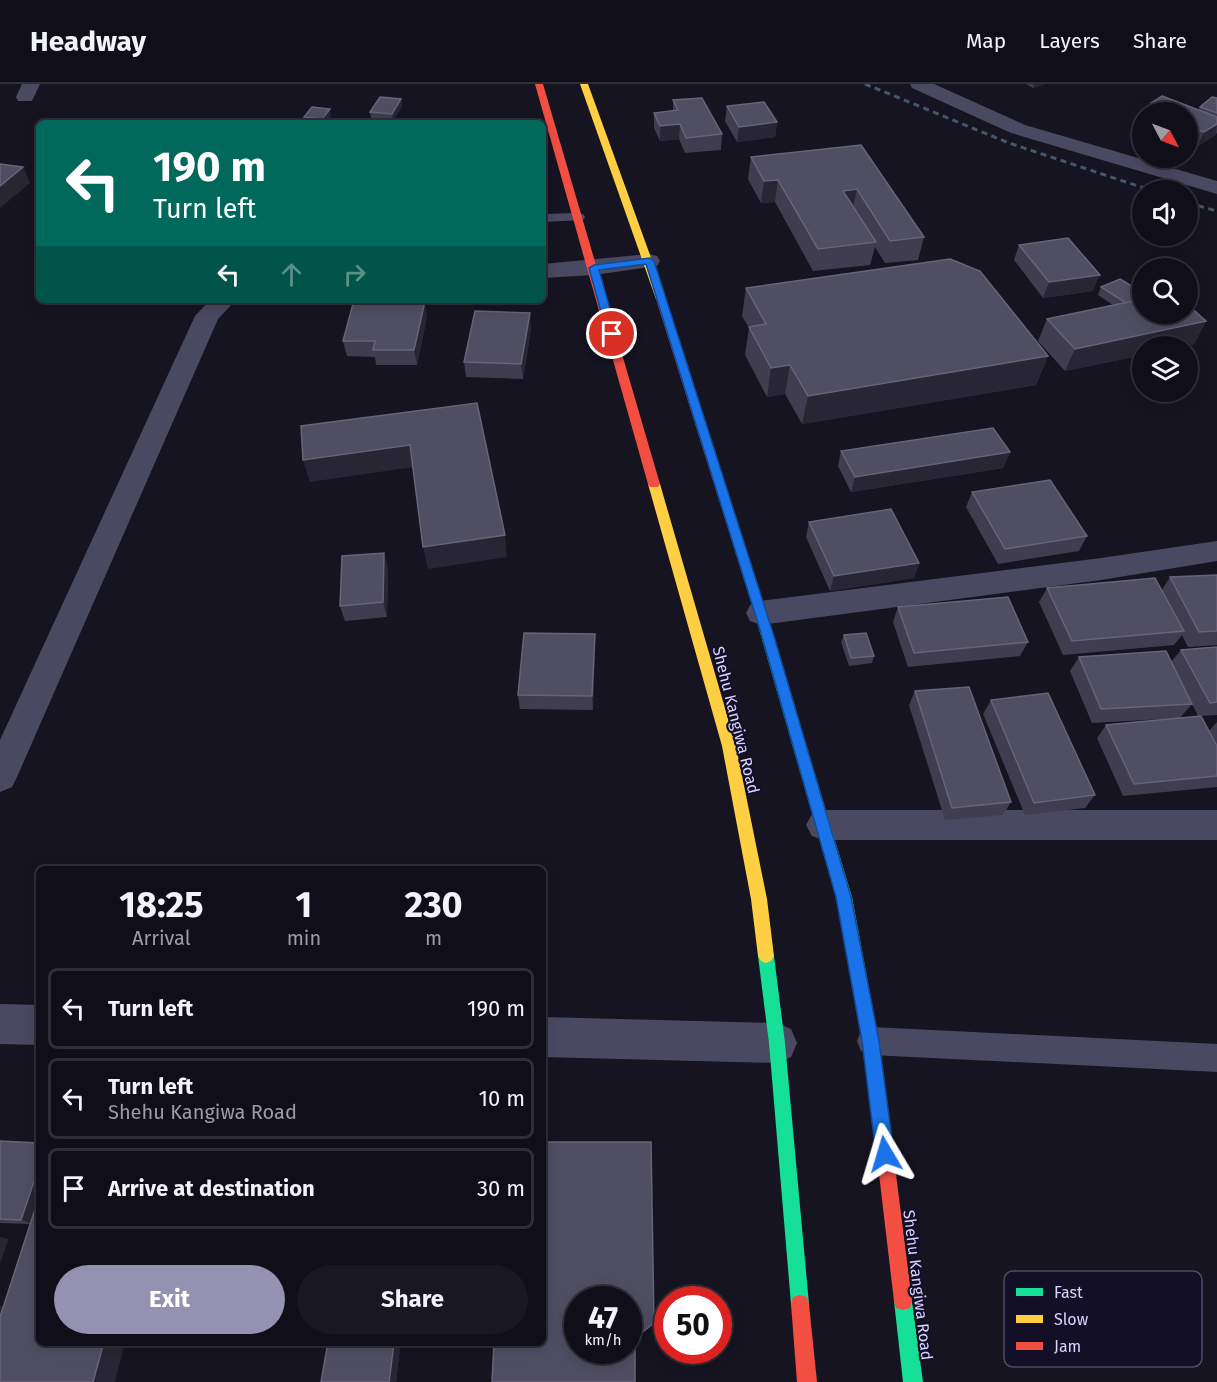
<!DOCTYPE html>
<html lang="en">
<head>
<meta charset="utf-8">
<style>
  body { margin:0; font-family:"Fira Sans",sans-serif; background:#191822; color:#f1f3f6; height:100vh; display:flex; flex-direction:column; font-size:22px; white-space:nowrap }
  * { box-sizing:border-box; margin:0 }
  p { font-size:20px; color:#9c9ca2 }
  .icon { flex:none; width:33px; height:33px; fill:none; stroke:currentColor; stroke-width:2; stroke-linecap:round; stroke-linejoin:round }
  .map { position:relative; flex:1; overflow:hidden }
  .panel { position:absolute; left:36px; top:782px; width:510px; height:480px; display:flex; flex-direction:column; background:#100f19; border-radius:9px; box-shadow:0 3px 15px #0003,0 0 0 2px #302f38 }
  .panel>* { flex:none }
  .top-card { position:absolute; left:36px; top:36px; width:510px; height:183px; border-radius:9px; box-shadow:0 3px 15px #0003,0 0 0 2px #302f38; background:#00695c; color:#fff; overflow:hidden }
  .needle { width:39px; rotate:131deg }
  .controls { position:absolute; left:1132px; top:18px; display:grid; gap:12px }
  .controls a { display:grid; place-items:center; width:66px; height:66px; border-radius:50%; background:#100f19; box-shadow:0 3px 15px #0003,0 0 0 2px #302f38; font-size:30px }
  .speed { position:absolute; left:564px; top:1202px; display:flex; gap:12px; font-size:30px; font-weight:700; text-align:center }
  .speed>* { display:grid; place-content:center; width:78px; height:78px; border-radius:50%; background:#100f19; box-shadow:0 3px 15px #0003,0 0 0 2px #302f38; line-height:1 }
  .speed small { font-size:15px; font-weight:400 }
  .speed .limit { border:9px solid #d22; background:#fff; color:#111 }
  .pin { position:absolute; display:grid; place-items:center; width:51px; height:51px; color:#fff; margin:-26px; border:3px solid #fff; border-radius:50%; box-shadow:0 2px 6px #0007 }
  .me { position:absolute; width:66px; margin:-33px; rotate:353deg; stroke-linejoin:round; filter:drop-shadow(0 0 4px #0008) }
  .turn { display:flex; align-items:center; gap:21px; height:126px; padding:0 18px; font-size:27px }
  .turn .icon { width:78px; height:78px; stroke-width:2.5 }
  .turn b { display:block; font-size:42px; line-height:51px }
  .lanes { display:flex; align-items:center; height:57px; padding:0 18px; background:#0003; justify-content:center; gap:30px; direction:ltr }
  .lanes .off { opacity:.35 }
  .eta { display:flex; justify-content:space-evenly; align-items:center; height:102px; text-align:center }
  .eta b { font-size:36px; font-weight:700; line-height:42px }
  .action { display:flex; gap:12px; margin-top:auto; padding:12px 18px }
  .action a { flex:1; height:69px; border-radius:36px; background:#9591b1; color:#fff; font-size:24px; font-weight:700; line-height:69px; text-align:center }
  .action a+a { background:#191822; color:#f1f3f6 }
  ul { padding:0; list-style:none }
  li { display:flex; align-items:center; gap:18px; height:81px; margin:0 12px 9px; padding:0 6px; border:3px solid #302f38; border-radius:9px }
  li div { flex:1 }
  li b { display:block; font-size:22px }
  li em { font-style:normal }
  header { display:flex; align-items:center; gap:36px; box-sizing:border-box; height:84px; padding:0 30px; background:#100f19; border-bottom:2px solid #302f38 }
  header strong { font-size:28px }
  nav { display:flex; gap:33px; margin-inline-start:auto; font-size:21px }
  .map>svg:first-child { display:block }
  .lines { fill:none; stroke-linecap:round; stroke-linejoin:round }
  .lane { fill:#4a4962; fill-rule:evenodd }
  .street { fill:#4a4962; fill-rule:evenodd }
  .fast { fill:#16e098; fill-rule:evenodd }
  .slow { fill:#ffcf43; fill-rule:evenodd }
  .jam { fill:#f24e42; fill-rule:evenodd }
  .rail { stroke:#43596b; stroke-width:3; stroke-dasharray:6 4.5; stroke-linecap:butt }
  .wall { fill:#403d50 }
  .shaded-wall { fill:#282635 }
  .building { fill:#504e63; stroke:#66637b; stroke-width:1.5; fill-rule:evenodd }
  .route { fill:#1a73e8; stroke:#114b97; stroke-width:1.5 }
  .labels { text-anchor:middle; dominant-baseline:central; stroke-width:4.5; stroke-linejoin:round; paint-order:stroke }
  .street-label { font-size:16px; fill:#d9d4ff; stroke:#130f26 }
  .key { fill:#130f26; stroke:#4e4a67; stroke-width:1.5 }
  .key-label { font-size:16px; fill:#d9d4ff }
</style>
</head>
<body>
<header>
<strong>Headway</strong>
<nav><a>Map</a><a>Layers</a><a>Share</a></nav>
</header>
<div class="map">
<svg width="1217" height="1298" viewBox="0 0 1217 1298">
  <rect width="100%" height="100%" fill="#161421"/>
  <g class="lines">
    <!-- lane -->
    <g class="lane">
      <path d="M578 129 583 130 585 133 583 136 543 138V130Z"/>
      <path d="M871 943 1217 960V988L871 971 861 967 857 957 861 947Z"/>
    </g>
    <!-- street -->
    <g class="street">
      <path d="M22 0H40L32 17H18L16 13Z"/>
      <path d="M910 0H934L1025 41 1217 97V110L1011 49 912 4Z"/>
      <path d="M649 170 657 172 660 177 657 182 594 191 543 194V180Z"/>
      <path d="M210 216H236L218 235 17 693 12 703 0 708V656L195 232Z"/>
      <path d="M1217 457V477L1101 496 761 541 750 537 746 529 750 521 761 517 1101 474Z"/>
      <path d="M824 726H1217V756H824L812 752 806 741 812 730Z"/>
      <path d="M0 920 39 921V961L0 960Z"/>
      <path d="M543 933 777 939 791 945 797 959 791 973 777 979 543 973Z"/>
    </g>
    <!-- fast -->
    <g class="fast">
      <path d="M759 519 765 524 852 813 880 963 878 969 872 971 866 969 864 963 836 813 753 524Z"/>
      <path d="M766 865 771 867 774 872 785 959 809 1220 807 1227 800 1229 793 1227 791 1220 769 959 758 872 761 867Z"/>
      <path d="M903 1208 910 1210 912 1217 923 1298H903L894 1217 896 1210Z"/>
    </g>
    <!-- slow -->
    <g class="slow">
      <path d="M580 0H588L666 215 664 217 656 215Z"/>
      <path d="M654 396 660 400 736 662 767 815 774 872 771 877 766 879 761 877 758 872 751 815 722 662 648 400Z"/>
    </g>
    <!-- jam -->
    <g class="jam">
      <path d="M535 0H543L660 400 658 403H650L648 400Z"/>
      <path d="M658 213 666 215 765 524 763 527H755L753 524 656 215Z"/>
      <path d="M872 955 878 957 880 963 912 1217 910 1224 903 1226 896 1224 894 1217 864 963 866 957Z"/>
      <path d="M800 1211 807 1213 809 1220 817 1298H797L791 1220 793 1213Z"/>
    </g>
    <!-- rail -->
    <g class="rail">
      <path d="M865 0 1009 59 1150 106"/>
      <path d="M1188 119 1217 127"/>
    </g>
  </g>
  <!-- wall -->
  <g class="wall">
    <path d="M1026 0H1045L1033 4Z"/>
    <path d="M1217 14V49L1197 63 1188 60V28H1147L1151 19 1199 26 1200 23Z"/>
    <path d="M401 15 402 22 393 37 371 35 370 28Z"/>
    <path d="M673 16 722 50 721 66 685 69 679 55 660 57 654 44V29L673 27Z"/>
    <path d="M727 22 777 38 775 53 737 58 725 37Z"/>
    <path d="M331 32 327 39H306L304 33Z"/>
    <path d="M861 61 924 153 918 176 885 179 875 163 870 181 813 187 775 118 761 119 748 95 751 73Z"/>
    <path d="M1019 161 1093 207 1043 214 1014 176Z"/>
    <path d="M1101 203 1143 230 1206 237 1194 260 1182 262H1143V271L1065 287 1038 257 1047 235 1113 221 1098 211Z"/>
    <path d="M746 204 1048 272 1036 301 802 340 785 310 767 313 745 271 749 244 742 232Z"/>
    <path d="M427 232 417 281H376L375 273 347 272 343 257Z"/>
    <path d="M531 245 523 295 466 293 464 278Z"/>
    <path d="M841 367 1010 368 1003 384 851 408 838 382Z"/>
    <path d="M972 408 1087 452 1079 467 998 480 966 423Z"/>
    <path d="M809 438 919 479 914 494 830 507 806 453Z"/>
    <path d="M388 483 387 533 345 537 340 522Z"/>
    <path d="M1217 491V561L1188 563 1182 551 1174 561 1063 571 1039 518 1047 504 1162 506 1170 493Z"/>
    <path d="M898 523 1028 558 1020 572 908 583 893 538Z"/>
    <path d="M595 550 593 626 520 625 518 611Z"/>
    <path d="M844 551 874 572 872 579 849 582 841 558Z"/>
    <path d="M1217 563V631L1198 632 1192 620 1180 634 1092 639 1070 587 1079 573 1171 578 1181 566Z"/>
    <path d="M915 607 1011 718 1003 731 945 736 909 621Z"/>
    <path d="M991 616 1095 711 1085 724 1025 731 983 630Z"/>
    <path d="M1217 638V703L1123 712 1097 654 1106 641 1209 647Z"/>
    <path d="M0 1057 115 1298 3 1223 30 1140 0 1139Z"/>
    <path d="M328 1258H477V1261L400 1262 396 1298H321Z"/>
  </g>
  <!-- shaded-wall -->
  <g class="shaded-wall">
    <path d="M1034 0H1045L1033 4Z"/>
    <path d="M401 15 402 22 393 37 392 30Z"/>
    <path d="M330 25 331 32 327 39H323L322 35Z"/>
    <path d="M777 38 775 53 737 58 739 43Z"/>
    <path d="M680 40 679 55 660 57V42Z"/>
    <path d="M1217 40 1216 51 1197 63 1204 48Z"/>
    <path d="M23 83 30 99 0 124V102Z"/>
    <path d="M778 96 775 118 761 119 764 97Z"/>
    <path d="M857 105 852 127 843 107Z"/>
    <path d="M1100 191 1093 207 1043 214 1049 198Z"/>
    <path d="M425 217 427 232 417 281 414 266Z"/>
    <path d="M530 229 531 245 523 295 521 280Z"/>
    <path d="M1206 237 1194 260 1182 262H1143V271L1065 287 1075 265Z"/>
    <path d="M1048 272 1036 301 802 340 808 312Z"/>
    <path d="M790 281 785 310 767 313 771 284Z"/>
    <path d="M410 361 414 383 310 398 303 376Z"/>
    <path d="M1010 368 1003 384 851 408 855 393Z"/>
    <path d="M505 451 507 473 428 485 423 463Z"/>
    <path d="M384 469 388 483 387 533 383 518Z"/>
    <path d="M919 479 914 494 830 507 834 492Z"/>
    <path d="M595 550V565L593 626 592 612Z"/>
    <path d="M39 1083V1133L36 1141 21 1136Z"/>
    <path d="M0 1153 9 1155 0 1179Z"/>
    <path d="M0 1222 17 1225 0 1268Z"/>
    <path d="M654 1239 652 1242 634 1256 635 1254Z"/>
    <path d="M104 1258H125L115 1298H93Z"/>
    <path d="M394 1260 400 1262 396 1298H389Z"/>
  </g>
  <!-- building -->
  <g class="building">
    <path d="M1162 12 1217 33V40L1204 48 1188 42V39L1194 36 1188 33V28H1175L1151 19Z"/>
    <path d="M380 13 401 15 392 30 370 28Z"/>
    <path d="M1212 13 1217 14V29L1200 23Z"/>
    <path d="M702 14 722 50 686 54 680 40 660 42 654 29 678 26 673 16Z"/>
    <path d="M764 18 777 38 739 43 727 22Z"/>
    <path d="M312 23 330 25 322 35 304 33Z"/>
    <path d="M861 61 924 153 890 157 857 105 843 107 876 158 818 165 778 96 764 97 751 73Z"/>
    <path d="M0 80 23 83 0 102Z"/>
    <path d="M1068 154 1100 191 1049 198 1019 161Z"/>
    <path d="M950 175 980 187 1048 272 808 312 790 281 771 284 749 243 766 240 746 204Z"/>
    <path d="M1120 195 1143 209V215L1126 219 1101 203Z"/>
    <path d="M1143 215V230H1188V221L1206 237 1075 265 1047 235Z"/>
    <path d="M354 216 425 217 414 266H373L375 257H343Z"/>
    <path d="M475 227 530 229 521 280 464 278Z"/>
    <path d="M477 319 505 451 423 463 410 361 303 376 301 342Z"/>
    <path d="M993 344 1010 368 855 393 841 367Z"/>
    <path d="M1050 396 1087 452 1005 465 972 408Z"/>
    <path d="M891 425 919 479 834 492 809 438Z"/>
    <path d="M384 469 383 518 340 522 342 472Z"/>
    <path d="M1217 491V547L1199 548 1170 493Z"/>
    <path d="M1155 494 1184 547 1072 557 1047 504Z"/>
    <path d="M1008 513 1028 558 914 569 898 523Z"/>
    <path d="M524 549 595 550 592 612 518 611Z"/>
    <path d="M866 549 874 572 851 574 844 551Z"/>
    <path d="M1217 563V618L1210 619 1181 566Z"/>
    <path d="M1166 567 1192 620 1101 625 1079 573Z"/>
    <path d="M969 603 1011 718 952 724 915 607Z"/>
    <path d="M1048 609 1095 711 1034 719 991 616Z"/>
    <path d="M1201 632 1217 662V692L1134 700 1106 641Z"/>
    <path d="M0 1057 39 1059V1083L21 1136 0 1135Z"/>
    <path d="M543 1058H651L654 1239 635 1254V1298H492L494 1258H543ZM578 1215H628V1266H578Z"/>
    <path d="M39 1113V1258H104L93 1298H0V1233Z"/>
    <path d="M328 1258H473V1259L394 1260 389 1298H321Z"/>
  </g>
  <!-- route -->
  <path class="route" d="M650 174 654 177 773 549 851 813 879 957 894 1070 891 1077 885 1079 879 1077 876 1070 862 957 836 813 761 549 646 180 599 186 617 250 612 254 607 250 589 184 594 181Z"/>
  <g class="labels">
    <!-- street labels -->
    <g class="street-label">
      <text transform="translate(736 636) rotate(76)">Shehu Kangiwa Road</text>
      <text transform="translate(918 1201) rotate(83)">Shehu Kangiwa Road</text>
    </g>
  </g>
  <!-- legend -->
  <rect x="1004" y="1187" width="198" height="96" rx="9" class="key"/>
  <rect x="1016" y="1204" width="27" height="8" fill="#16e098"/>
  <rect x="1016" y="1231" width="27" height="8" fill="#ffcf43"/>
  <rect x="1016" y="1258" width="27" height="8" fill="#f24e42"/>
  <g class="key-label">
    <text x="1054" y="1214">Fast</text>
    <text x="1054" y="1241">Slow</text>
    <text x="1054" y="1268">Jam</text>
  </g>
</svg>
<div class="controls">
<a><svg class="needle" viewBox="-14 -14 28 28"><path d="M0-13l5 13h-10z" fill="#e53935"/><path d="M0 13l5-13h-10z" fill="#9c9ca2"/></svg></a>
<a><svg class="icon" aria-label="sound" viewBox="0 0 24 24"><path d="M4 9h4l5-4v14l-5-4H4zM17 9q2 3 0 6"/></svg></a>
<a><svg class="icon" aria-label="search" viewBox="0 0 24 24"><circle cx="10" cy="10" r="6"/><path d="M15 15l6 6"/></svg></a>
<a><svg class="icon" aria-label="layers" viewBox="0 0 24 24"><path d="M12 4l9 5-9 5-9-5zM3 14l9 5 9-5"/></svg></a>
</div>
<div class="speed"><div>47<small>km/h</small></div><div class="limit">50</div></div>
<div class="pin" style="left:612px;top:250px;background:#d93025"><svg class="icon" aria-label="arrive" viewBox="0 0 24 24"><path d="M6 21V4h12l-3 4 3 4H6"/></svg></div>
<svg class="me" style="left:885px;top:1070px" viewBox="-20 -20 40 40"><path d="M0-17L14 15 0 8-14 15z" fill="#1a73e8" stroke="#fff" stroke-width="4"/></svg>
<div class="top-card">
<div class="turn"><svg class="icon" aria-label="left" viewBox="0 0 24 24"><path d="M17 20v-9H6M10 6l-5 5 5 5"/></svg><div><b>190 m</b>Turn left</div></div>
<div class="lanes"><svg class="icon" aria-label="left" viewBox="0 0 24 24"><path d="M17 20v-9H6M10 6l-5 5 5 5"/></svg><svg class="icon off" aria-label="ahead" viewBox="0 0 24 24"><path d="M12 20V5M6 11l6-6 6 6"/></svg><svg class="icon off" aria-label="right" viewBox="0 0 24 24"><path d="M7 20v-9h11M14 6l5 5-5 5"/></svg></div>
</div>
<section class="panel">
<div class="eta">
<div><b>18:25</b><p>Arrival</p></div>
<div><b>1</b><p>min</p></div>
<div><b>230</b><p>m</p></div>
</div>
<ul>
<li><svg class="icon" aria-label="left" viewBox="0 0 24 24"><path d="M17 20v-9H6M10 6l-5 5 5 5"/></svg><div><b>Turn left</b></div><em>190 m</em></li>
<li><svg class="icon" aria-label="left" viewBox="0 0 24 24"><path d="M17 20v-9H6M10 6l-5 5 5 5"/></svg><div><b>Turn left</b><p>Shehu Kangiwa Road</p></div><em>10 m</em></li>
<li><svg class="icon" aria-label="arrive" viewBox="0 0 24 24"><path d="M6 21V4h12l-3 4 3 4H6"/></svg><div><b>Arrive at destination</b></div><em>30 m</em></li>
</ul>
<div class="action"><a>Exit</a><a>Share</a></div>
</section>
</div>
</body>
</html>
